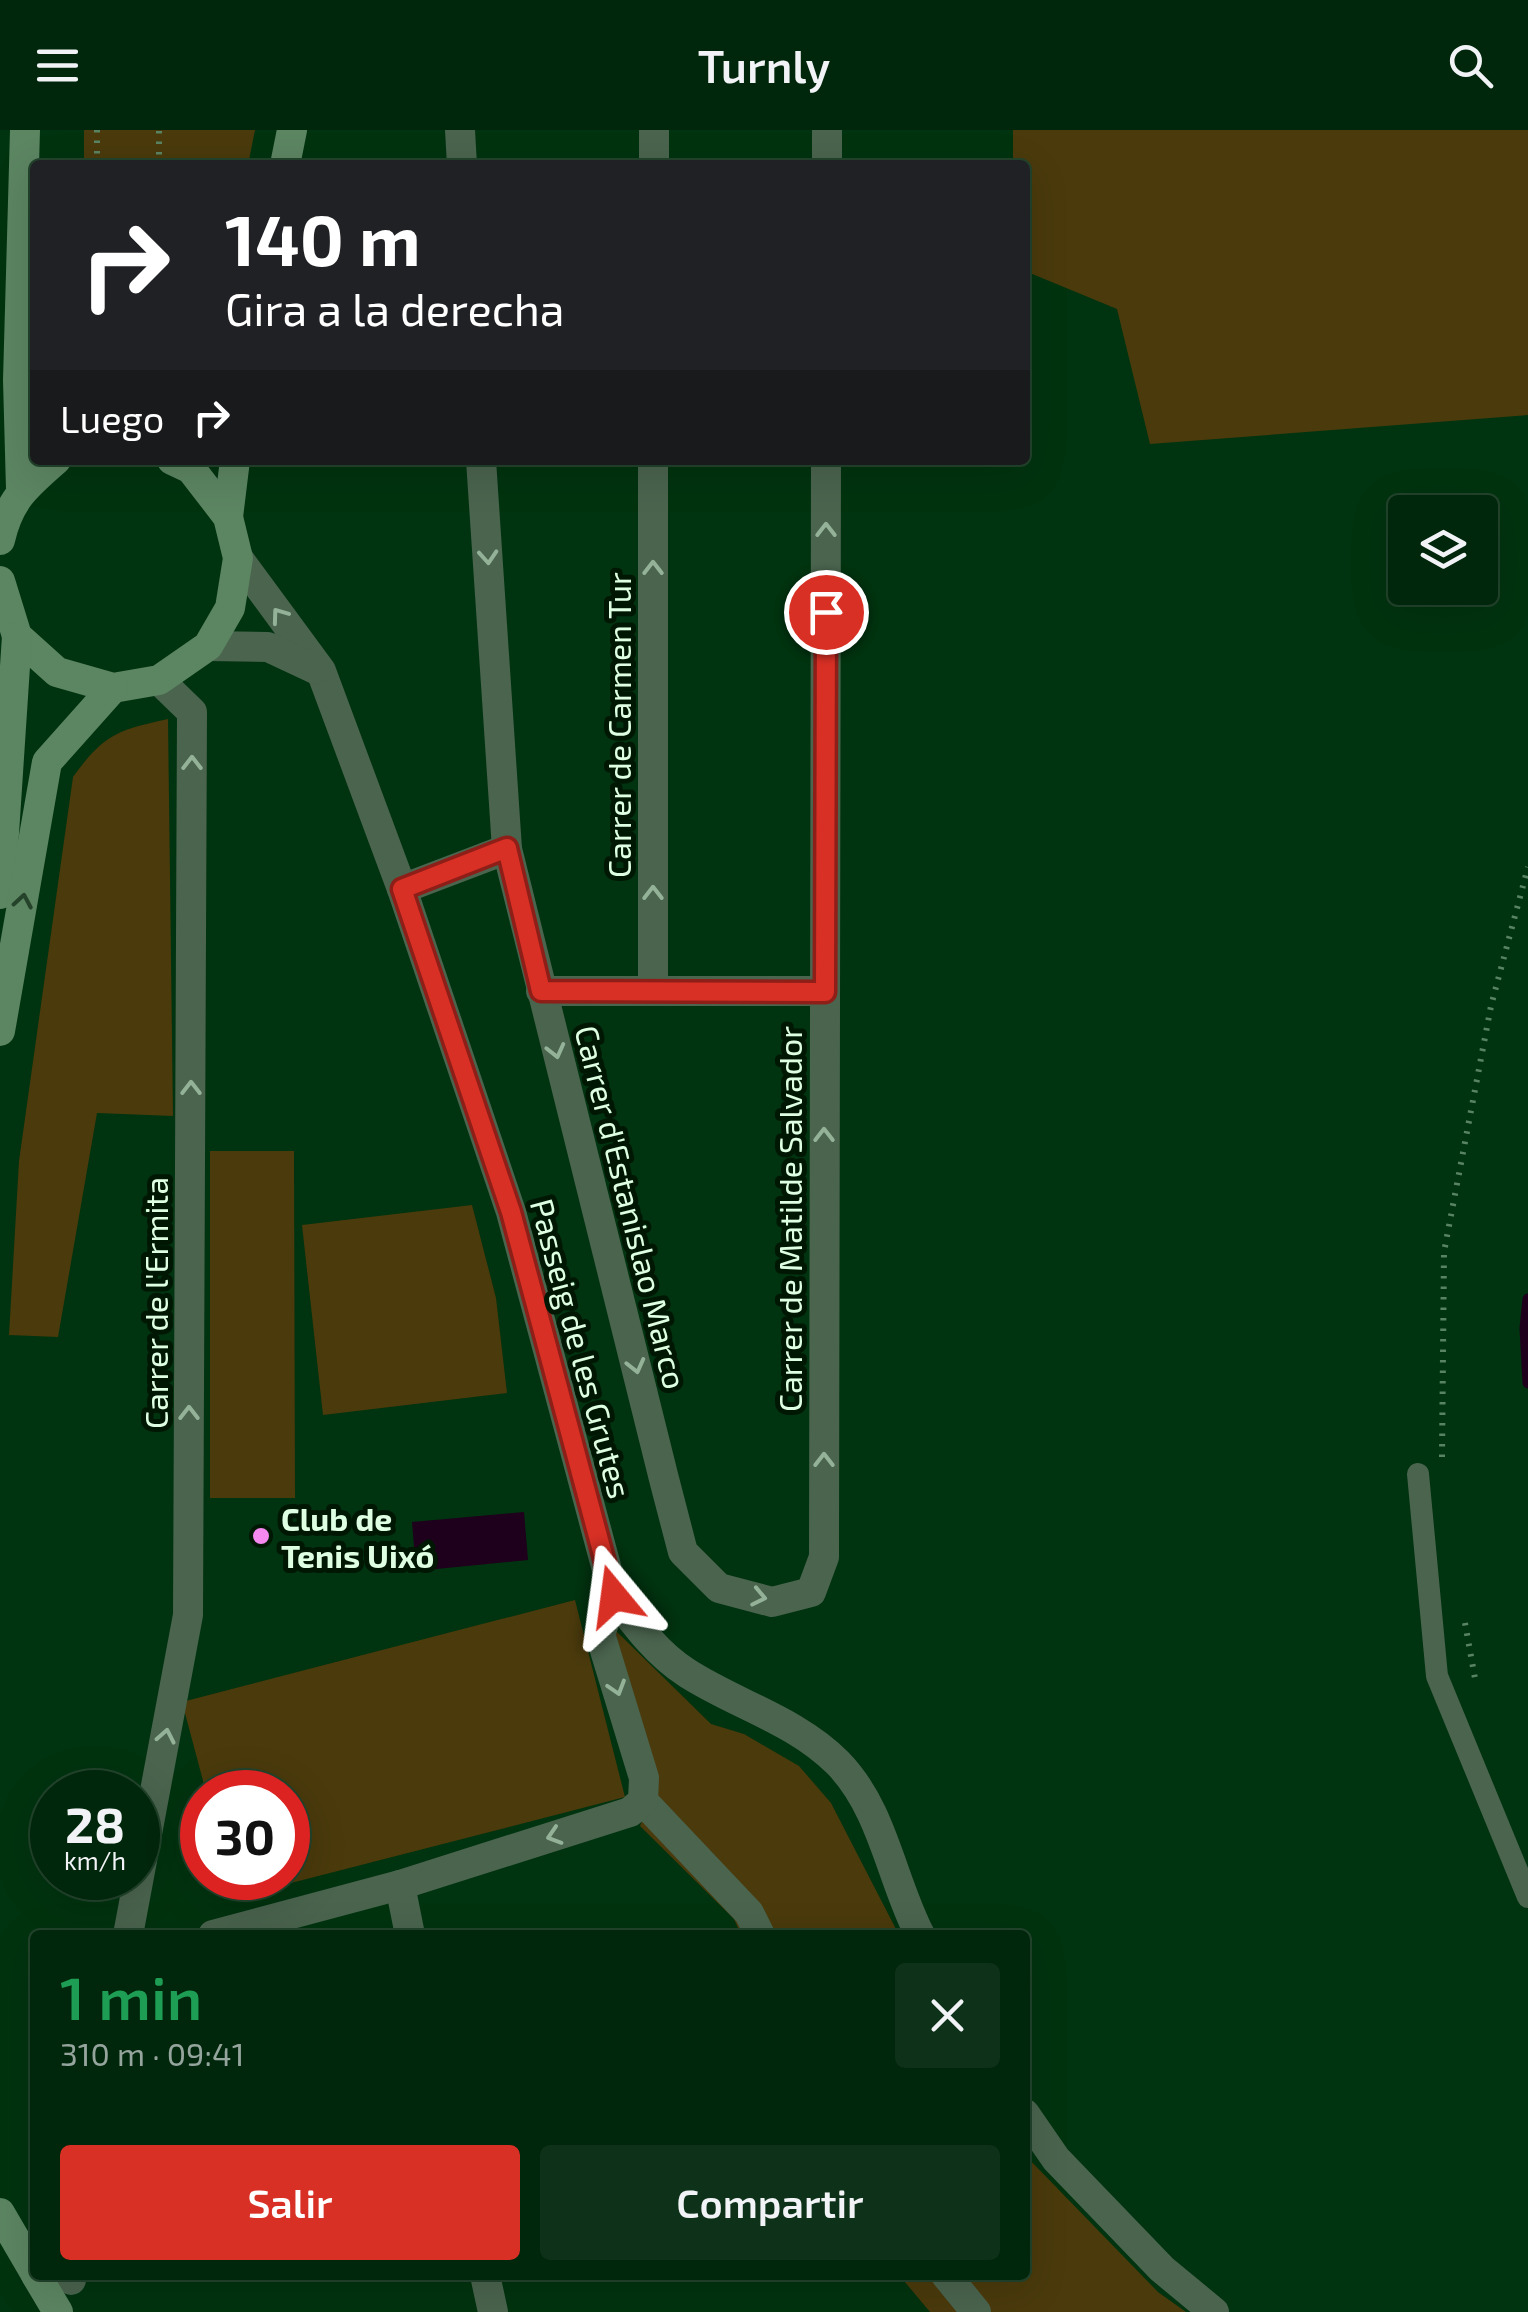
<!DOCTYPE html>
<html lang="es">
<head>
<meta charset="utf-8">
<style>
  body { margin:0; font-family:"Exo 2",sans-serif; background:#0e3219; color:#f1f3f6; height:100vh; display:flex; flex-direction:column; font-size:38px; white-space:nowrap }
  * { box-sizing:border-box; margin:0 }
  p { font-size:32px; color:#95a59d }
  .icon { flex:none; width:55px; height:55px; fill:none; stroke:currentColor; stroke-width:2; stroke-linecap:round; stroke-linejoin:round }
  .map { position:relative; flex:1; overflow:hidden }
  .drawer { position:absolute; left:30px; top:1800px; width:1000px; height:350px; display:flex; flex-direction:column; background:#00260b; border-radius:10px; box-shadow:0 10px 40px #0002,0 0 0 2px #22432c }
  .drawer>* { flex:none }
  .guide { position:absolute; left:30px; top:30px; width:1000px; height:305px; border-radius:10px; box-shadow:0 10px 40px #0002,0 0 0 2px #22432c; background:#202124; color:#fff; overflow:hidden }
  .buttons { position:absolute; left:1388px; top:365px; display:grid; gap:20px }
  .buttons a { display:grid; place-items:center; width:110px; height:110px; border-radius:10px; background:#00260b; box-shadow:0 10px 40px #0002,0 0 0 2px #22432c; font-size:50px }
  .speed { position:absolute; left:30px; top:1640px; display:flex; gap:20px; font-size:50px; font-weight:700; text-align:center }
  .speed>* { display:grid; place-content:center; width:130px; height:130px; border-radius:50%; background:#00260b; box-shadow:0 10px 40px #0002,0 0 0 2px #22432c; line-height:1 }
  .speed small { font-size:25px; font-weight:400 }
  .speed .limit { border:15px solid #d22; background:#fff; color:#111 }
  .pin { position:absolute; display:grid; place-items:center; width:85px; height:85px; color:#fff; margin:-42px; border:5px solid #fff; border-radius:50%; box-shadow:0 2px 10px #0007 }
  .me { position:absolute; width:110px; margin:-55px; rotate:344deg; stroke-linejoin:round; filter:drop-shadow(0 0 8px #0008) }
  .turn { display:flex; align-items:center; gap:35px; height:210px; padding:0 30px; font-size:45px }
  .turn .icon { width:130px; height:130px; stroke-width:2.5 }
  .turn b { display:block; font-size:70px; line-height:85px }
  .then { display:flex; align-items:center; height:95px; padding:0 30px; background:#0003; gap:20px; font-size:38px }
  .round { display:grid; place-items:center; flex:none; width:105px; height:105px; border-radius:10px; background:#0e3219 }
  .headline { display:flex; align-items:center; justify-content:space-between; height:170px; padding:0 30px }
  h1 { font-size:60px; font-weight:600; line-height:75px; color:#1e9e55 }
  .primary-button { display:flex; gap:20px; margin-top:auto; padding:20px 30px }
  .primary-button a { flex:1; height:115px; border-radius:10px; background:#d93025; color:#fff; font-size:40px; font-weight:600; line-height:115px; text-align:center }
  .primary-button a+a { background:#0e3219; color:#f1f3f6 }
  header { display:flex; justify-content:space-between; align-items:center; height:130px; padding:0 30px; background:#00260b; font-size:45px; font-weight:600 }
  .map>svg:first-child { display:block }
  .green { fill:#4a3a0c }
  .water { fill:#1e001d }
  .lines { fill:none; stroke-linecap:round; stroke-linejoin:round }
  .stream { stroke:#1e001d; stroke-width:11 }
  .path { stroke:#598463; stroke-width:6; stroke-dasharray:2.5 8; stroke-linecap:butt }
  .lane { stroke:#4a644e; stroke-width:22 }
  .street { stroke:#4a644e; stroke-width:30 }
  .secondary { stroke:#5c8562; stroke-width:30 }
  .oneway { stroke:#94b298 }
  .oneway2 { stroke:#25432a }
  .route-casing { stroke:#8d1f18; stroke-width:25 }
  .route { stroke:#d93025; stroke-width:18 }
  .poi-dot { fill:#f589ef; stroke:#001704; stroke-width:4 }
  .labels { text-anchor:middle; dominant-baseline:central; stroke-width:10; stroke-linejoin:round; paint-order:stroke }
  .street-label { font-size:32px; fill:#deffe2; stroke:#001704 }
  .poi-label { font-size:32px; font-weight:bold; fill:#deffe2; stroke:#001704; text-anchor:start }
</style>
</head>
<body>
<header><svg class="icon" aria-label="menu" viewBox="0 0 24 24"><path d="M4 6h16M4 12h16M4 18h16"/></svg>Turnly<svg class="icon" aria-label="search" viewBox="0 0 24 24"><circle cx="10" cy="10" r="6"/><path d="M15 15l6 6"/></svg></header>
<div class="map">
<svg width="1528" height="2182" viewBox="0 0 1528 2182">
  <rect width="100%" height="100%" fill="#00330f"/>
  <!-- green -->
  <g class="green">
    <path d="M84 0H255L248 35H84Z"/>
    <path d="M1013 0H1528V285L1150 314 1117 179 1025 141V35H1013Z"/>
    <path d="M168 589 173 986 97 983 58 1207 9 1205 19 1031 73 647C104 604 118 600 168 589Z"/>
    <path d="M210 1021H294L295 1368H210Z"/>
    <path d="M472 1075 496 1168 507 1263 323 1285 302 1095Z"/>
    <path d="M575 1470 625 1667 233 1768 227 1748H288V1662H206L182 1572Z"/>
    <path d="M614 1499 711 1594 744 1604 799 1636 831 1673 899 1805H741L734 1789 640 1696 658 1653Z"/>
    <path d="M1025 2025 1158 2162 1186 2182H930L899 2145H1025Z"/>
  </g>
  <!-- water -->
  <path class="water" d="M524 1382 528 1430 416 1441 412 1392Z"/>
  <g class="lines">
    <!-- stream -->
    <path class="stream" d="M1528 1169 1525 1198 1528 1253"/>
    <!-- path -->
    <g class="path">
      <path d="M97 0V35"/>
      <path d="M159 35V0"/>
      <path d="M1442 1327 1444 1122 1491 876 1528 737"/>
      <path d="M1465 1493 1476 1554"/>
    </g>
    <!-- lane -->
    <path class="lane" d="M1418 1344 1437 1546 1528 1767"/>
    <!-- street -->
    <g class="street">
      <path d="M460 0 462 35"/>
      <path d="M654 35V0"/>
      <path d="M827 35V0"/>
      <path d="M481 330 507 719 664 1349 683 1422 719 1458 772 1472 811 1462 824 1427 826 330"/>
      <path d="M238 428 321 541 402 759 511 1082 614 1466C635 1494 657 1524 687 1543 737 1575 795 1590 838 1633 883 1679 891 1749 920 1805"/>
      <path d="M208 516 268 517 315 539"/>
      <path d="M402 759 507 719"/>
      <path d="M653 860V330"/>
      <path d="M541 861H825"/>
      <path d="M643 1671 749 1783 760 1805"/>
      <path d="M400 1755 410 1805"/>
      <path d="M128 1805 188 1485 192 582 159 550"/>
      <path d="M213 1805 400 1755 630 1682 643 1671 644 1648 600 1504 614 1466"/>
      <path d="M1025 1984 1056 2029 1162 2139 1214 2182"/>
      <path d="M485 2145 493 2182"/>
      <path d="M946 2145 976 2182"/>
      <path d="M71 2150V2145"/>
    </g>
    <!-- secondary -->
    <g class="secondary">
      <path d="M285 35 292 0"/>
      <path d="M21 359 18 250 25 0"/>
      <path d="M228 387 235 330"/>
      <path d="M0 410C9 370 26 356 56 330"/>
      <path d="M0 451 17 506 57 542 113 558 159 550 208 516 230 478 238 428 228 387 191 339 172 330"/>
      <path d="M0 764 17 506"/>
      <path d="M0 901 47 632 113 558"/>
      <path d="M0 2083 35 2143"/>
      <path d="M36 2145 58 2182"/>
    </g>
  </g>
  <!-- one-way arrows -->
  <defs><path id="oneway-chevron" d="M-2-3.5L2.5 0L-2 3.5" fill="none" stroke-width="1.6" stroke-linecap="round" stroke-linejoin="round" transform="scale(2.5)"/></defs>
  <g class="oneway">
    <use href="#oneway-chevron" transform="translate(826 400) rotate(-90)"/>
    <use href="#oneway-chevron" transform="translate(488 427) rotate(86)"/>
    <use href="#oneway-chevron" transform="translate(653 438) rotate(-90)"/>
    <use href="#oneway-chevron" transform="translate(279 485) rotate(-126)"/>
    <use href="#oneway-chevron" transform="translate(192 633) rotate(-90)"/>
    <use href="#oneway-chevron" transform="translate(653 763) rotate(-90)"/>
    <use href="#oneway-chevron" transform="translate(556 921) rotate(76)"/>
    <use href="#oneway-chevron" transform="translate(191 958) rotate(-90)"/>
    <use href="#oneway-chevron" transform="translate(824 1005) rotate(-90)"/>
    <use href="#oneway-chevron" transform="translate(636 1236) rotate(76)"/>
    <use href="#oneway-chevron" transform="translate(189 1283) rotate(-90)"/>
    <use href="#oneway-chevron" transform="translate(824 1330) rotate(-90)"/>
    <use href="#oneway-chevron" transform="translate(759 1467) rotate(12)"/>
    <use href="#oneway-chevron" transform="translate(617 1558) rotate(73)"/>
    <use href="#oneway-chevron" transform="translate(166 1606) rotate(-79)"/>
    <use href="#oneway-chevron" transform="translate(554 1706) rotate(162)"/>
  </g>
  <use class="oneway2" href="#oneway-chevron" transform="translate(23 771) rotate(-80)"/>
  <g class="lines">
    <!-- route casing -->
    <g class="route-casing">
      <path id="route" d="M614 1466 511 1082 402 759 507 718 541 861 825 862 826 482"/>
    </g>
    <!-- route -->
    <use href="#route" class="route"/>
  </g>
  <!-- markers -->
  <circle class="poi-dot" cx="261" cy="1406" r="10"/>
  <g class="labels">
    <!-- street labels -->
    <g class="street-label">
      <text transform="translate(618 595) rotate(-90)">Carrer de Carmen Tur</text>
      <text transform="translate(632 1077) rotate(76)">Carrer d'Estanislao Marco</text>
      <text transform="translate(789 1089) rotate(-90)">Carrer de Matilde Salvador</text>
      <text transform="translate(155 1173) rotate(-90)">Carrer de l'Ermita</text>
      <text transform="translate(582 1218) rotate(75)">Passeig de les Grutes</text>
    </g>
    <!-- poi labels -->
    <g class="poi-label">
      <text x="281" y="1388">Club de<tspan x="281" dy="37">Tenis Uixó</tspan></text>
    </g>
  </g>
</svg>
<div class="buttons">
<a><svg class="icon" aria-label="layers" viewBox="0 0 24 24"><path d="M12 4l9 5-9 5-9-5zM3 14l9 5 9-5"/></svg></a>
</div>
<div class="speed"><div>28<small>km/h</small></div><div class="limit">30</div></div>
<div class="pin" style="left:826px;top:482px;background:#d93025"><svg class="icon" aria-label="arrive" viewBox="0 0 24 24"><path d="M6 21V4h12l-3 4 3 4H6"/></svg></div>
<svg class="me" style="left:614px;top:1466px" viewBox="-20 -20 40 40"><path d="M0-17L14 15 0 8-14 15z" fill="#d93025" stroke="#fff" stroke-width="4"/></svg>
<div class="guide">
<div class="turn"><svg class="icon" aria-label="right" viewBox="0 0 24 24"><path d="M7 20v-9h11M14 6l5 5-5 5"/></svg><div><b>140 m</b>Gira a la derecha</div></div>
<div class="then">Luego<svg class="icon" aria-label="right" viewBox="0 0 24 24"><path d="M7 20v-9h11M14 6l5 5-5 5"/></svg></div>
</div>
<section class="drawer">
<div class="headline"><div><h1>1 min</h1><p>310 m · 09:41</p></div><a class="round"><svg class="icon" aria-label="close" viewBox="0 0 24 24"><path d="M6 6l12 12M18 6L6 18"/></svg></a></div>
<div class="primary-button"><a>Salir</a><a>Compartir</a></div>
</section>
</div>
</body>
</html>
